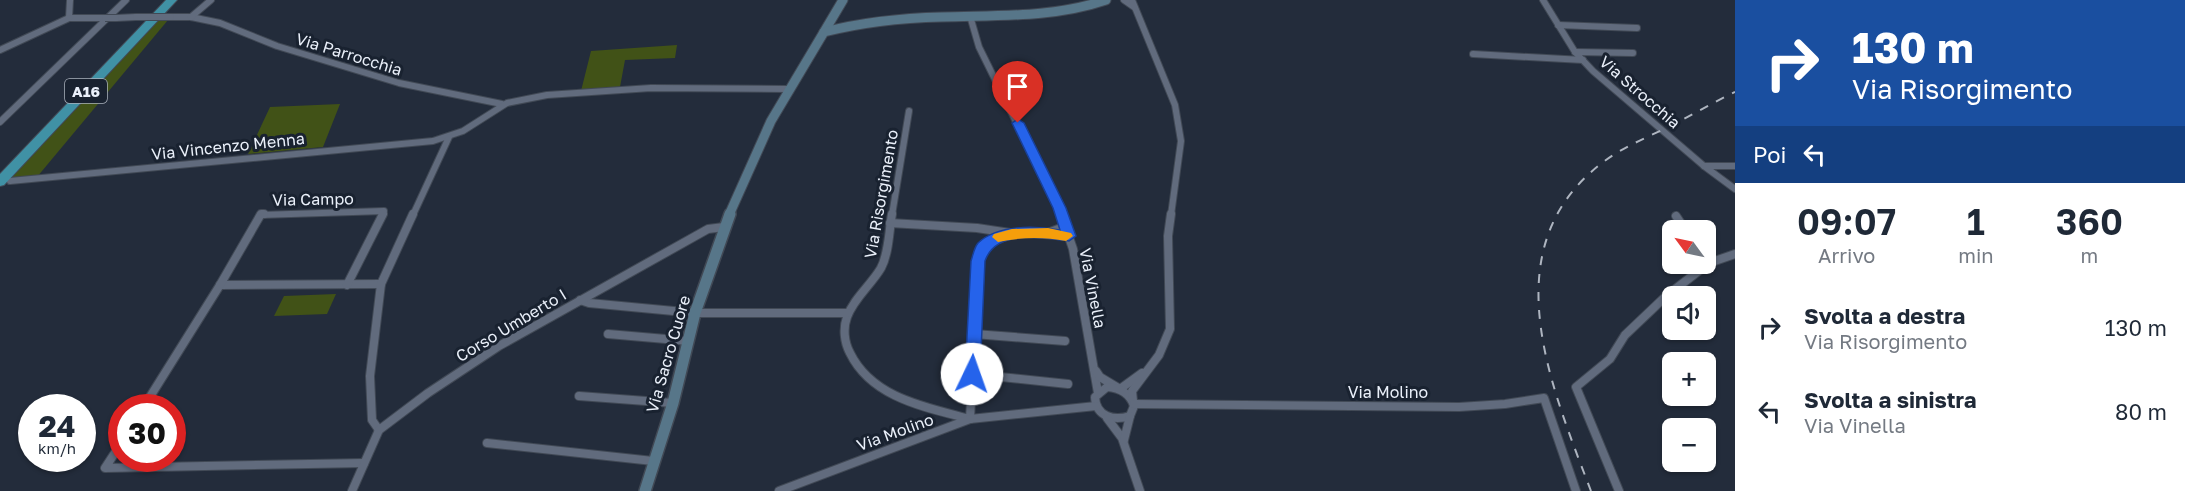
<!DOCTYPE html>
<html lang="it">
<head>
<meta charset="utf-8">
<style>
  body { margin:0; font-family:"Golos Text",sans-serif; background:#f2f2f3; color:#1f2937; height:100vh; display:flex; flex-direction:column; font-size:22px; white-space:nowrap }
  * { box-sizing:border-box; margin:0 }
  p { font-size:20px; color:#747a83 }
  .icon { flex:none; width:33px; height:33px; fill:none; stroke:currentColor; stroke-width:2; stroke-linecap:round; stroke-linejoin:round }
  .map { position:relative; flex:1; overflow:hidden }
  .sheet { display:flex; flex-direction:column; background:#fff; width:450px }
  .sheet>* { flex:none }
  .hud { background:#1a4fa0; color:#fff; overflow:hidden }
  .needle { width:39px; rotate:303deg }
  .tools { position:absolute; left:1662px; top:220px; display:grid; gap:12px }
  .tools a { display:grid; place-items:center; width:54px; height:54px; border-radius:9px; background:#fff; box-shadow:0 2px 4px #0004; font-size:30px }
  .speed { position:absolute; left:18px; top:394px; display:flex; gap:12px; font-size:30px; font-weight:700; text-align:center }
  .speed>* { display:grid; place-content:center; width:78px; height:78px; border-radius:50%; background:#fff; box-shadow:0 2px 4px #0004; line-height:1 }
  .speed small { font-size:15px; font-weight:400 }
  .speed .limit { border:9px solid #d22; background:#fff; color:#111 }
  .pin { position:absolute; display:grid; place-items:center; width:51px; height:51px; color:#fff; margin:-62px -26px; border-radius:50% 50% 50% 0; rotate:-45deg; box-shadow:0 0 6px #0007 }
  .pin .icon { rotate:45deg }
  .me { position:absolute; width:66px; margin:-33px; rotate:3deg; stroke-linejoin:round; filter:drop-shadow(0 0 4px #0008) }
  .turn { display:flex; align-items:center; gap:21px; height:126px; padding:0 18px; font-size:27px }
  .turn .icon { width:78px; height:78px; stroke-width:2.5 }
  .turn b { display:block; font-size:42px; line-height:51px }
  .then { display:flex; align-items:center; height:57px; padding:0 18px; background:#0003; gap:12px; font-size:22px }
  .eta { display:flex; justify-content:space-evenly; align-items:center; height:102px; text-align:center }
  .eta b { font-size:36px; font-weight:600; line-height:42px }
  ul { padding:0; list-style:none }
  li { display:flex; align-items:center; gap:18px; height:84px; padding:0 18px }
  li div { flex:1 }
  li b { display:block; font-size:22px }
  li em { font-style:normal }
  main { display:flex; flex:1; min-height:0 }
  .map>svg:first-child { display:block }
  .green { fill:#415217 }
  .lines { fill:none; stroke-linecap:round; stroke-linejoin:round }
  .street-far1-casing { stroke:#414955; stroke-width:8 }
  .street-casing { stroke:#414955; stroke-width:10 }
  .secondary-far1-casing { stroke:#414955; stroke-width:11 }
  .secondary-casing { stroke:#414955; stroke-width:14 }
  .highway-casing { stroke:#414955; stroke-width:2 }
  .street-far1 { stroke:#616b7d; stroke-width:6 }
  .street { stroke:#616b7d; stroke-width:8 }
  .secondary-far1 { stroke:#577689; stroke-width:9 }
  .secondary { stroke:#577689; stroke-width:11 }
  .highway { fill:#4091a5; fill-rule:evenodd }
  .rail { stroke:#aeb5c0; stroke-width:2; stroke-dasharray:9 9; stroke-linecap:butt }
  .street-bridge-casing { stroke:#414955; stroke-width:8; stroke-linecap:butt }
  .street-bridge { stroke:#616b7d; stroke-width:6 }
  .route { fill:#2563eb; stroke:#184099; stroke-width:1.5 }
  .slow { fill:#f59e0b }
  .labels { text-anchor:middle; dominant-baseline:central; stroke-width:6; stroke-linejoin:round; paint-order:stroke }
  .shield { fill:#192230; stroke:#abb2bd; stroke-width:1.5 }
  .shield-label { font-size:15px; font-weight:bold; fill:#eaf0fa }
  .street-label { font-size:16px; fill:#eaf0fa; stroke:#192230 }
</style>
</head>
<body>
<main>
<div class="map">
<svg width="1735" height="491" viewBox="0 0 1735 491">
  <rect width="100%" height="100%" fill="#232c3b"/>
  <!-- green -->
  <g class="green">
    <path d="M160 19 168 20 37 177 11 178Z"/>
    <path d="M677 45 675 58 625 60 620 87 581 91 591 51Z"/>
    <path d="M340 104 323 147 248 154 270 107Z"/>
    <path d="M336 294 327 314 274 316 284 296Z"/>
  </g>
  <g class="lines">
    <!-- street-far1 casing -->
    <g class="street-far1-casing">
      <g id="street-far1">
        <path d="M70 0 69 18H105"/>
        <path d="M1124 0 1134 7"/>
        <path d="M1132 0 1175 105 1181 141 1171 215"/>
        <path d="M1543 0 1575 52 1593 71 1704 166 1735 189"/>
        <path d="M970 16 979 47 1062 215"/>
        <path d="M171 17H191L220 23 277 46 399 83 502 104"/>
        <path d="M191 17 211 0"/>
        <path d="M116 18 136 17"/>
        <path d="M1558 25 1637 28"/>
        <path d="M0 50 69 18"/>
        <path d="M1575 52 1633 53"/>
        <path d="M1473 54 1583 60"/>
        <path d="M0 122 126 0"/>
        <path d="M1704 166H1735"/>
        <path d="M10 181 433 141 463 131 507 103 547 95 651 88 789 89"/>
        <path d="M260 215 384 211 382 215"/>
        <path d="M413 215 449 137"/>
        <path d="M892 215 909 111"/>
      </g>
    </g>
    <!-- street casing -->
    <g class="street-casing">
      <g id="street">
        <path d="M892 214C889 231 889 253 881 268 871 285 854 298 847 317 843 328 844 342 850 353 872 398 925 407 970 419"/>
        <path d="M1061 214 1073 249 1098 393"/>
        <path d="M1676 216 1686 231"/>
        <path d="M890 223 977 228 1010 233"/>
        <path d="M1048 233 1066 226"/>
        <path d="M220 285 381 284"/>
        <path d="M347 285 383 214"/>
        <path d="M580 300 589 303 695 313H848"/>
        <path d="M608 334 689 341"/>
        <path d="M974 334 1065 341"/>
        <path d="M1096 371 1100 377 1120 389 1142 373"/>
        <path d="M972 374 1068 384"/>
        <path d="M1107 387C1120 388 1130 393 1134 406L1130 416C1114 421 1096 417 1095 397Z"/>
        <path d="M579 396 673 403"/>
        <path d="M1133 401 1132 391 1159 355 1170 329 1168 236 1171 214"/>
        <path d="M1134 404 1459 407 1505 404 1544 398 1576 491"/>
        <path d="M143 408 220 285 261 214H264"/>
        <path d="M1107 418 1122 438 1140 491"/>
        <path d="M970 419 979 253C1003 226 1036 234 1069 236"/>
        <path d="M379 430 372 420 370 376 381 284 413 214"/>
        <path d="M1124 440 1130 416"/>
        <path d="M122 442 105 468 364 463"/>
        <path d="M487 443 653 461"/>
        <path d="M352 491 379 430 428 393 499 346 708 229 724 227"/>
        <path d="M779 491 970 419 1096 406"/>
        <path d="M1619 491 1576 387 1610 359 1625 335 1665 297 1709 263 1735 254"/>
      </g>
    </g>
    <!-- secondary-far1 casing -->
    <g class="secondary-far1-casing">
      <g id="secondary-far1">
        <path d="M824 32 843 0"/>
        <path d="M729 215 771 121 824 32C863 22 902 18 942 17 997 15 1053 18 1106 0"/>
      </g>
    </g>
    <!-- secondary casing -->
    <g class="secondary-casing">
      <path id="secondary" d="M645 491 673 403 695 313 730 214"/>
    </g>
    <!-- highway casing -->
    <g class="highway-casing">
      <path id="highway" d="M166 0H177L4 185 0 186V174Z"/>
    </g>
    <!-- street-far1 -->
    <use href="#street-far1" class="street-far1"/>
    <!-- street -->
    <use href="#street" class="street"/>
    <!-- secondary-far1 -->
    <use href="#secondary-far1" class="secondary-far1"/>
    <!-- secondary -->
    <use href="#secondary" class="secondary"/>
    <!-- highway -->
    <use href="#highway" class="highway"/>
    <!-- rail -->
    <path class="rail" d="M1591 491C1551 386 1491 248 1602 163 1620 149 1641 140 1662 130 1687 118 1710 104 1735 92"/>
    <!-- street-bridge casing -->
    <g class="street-bridge-casing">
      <g id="street-bridge">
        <path d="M136 17H171"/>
        <path d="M105 18H116"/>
      </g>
    </g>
    <!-- street-bridge -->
    <use href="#street-bridge" class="street-bridge"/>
  </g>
  <!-- route -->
  <path class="route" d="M1018 119 1024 123 1066 208 1076 236 1069 241C1042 237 996 229 985 261L980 374 978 379 972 381 967 379 965 374 971 261C973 255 974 248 978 243 998 224 1036 226 1060 230L1053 208 1012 123Z"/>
  <!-- slow -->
  <path class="slow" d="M1048 228 1071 233 1073 236 1066 241C1044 237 1021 237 998 242L992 237 994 234 1012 229Z"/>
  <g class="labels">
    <!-- shield labels -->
    <rect class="shield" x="65" y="79" width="42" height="24" rx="4.5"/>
    <g class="shield-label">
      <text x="86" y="91">A16</text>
    </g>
    <!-- street labels -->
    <g class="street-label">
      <text transform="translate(349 54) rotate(17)">Via Parrocchia</text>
      <text transform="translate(1640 92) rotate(41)">Via Strocchia</text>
      <text transform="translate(228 146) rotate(-6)">Via Vincenzo Menna</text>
      <text transform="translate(881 194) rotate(-80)">Via Risorgimento</text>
      <text transform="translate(313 199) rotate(-1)">Via Campo</text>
      <text transform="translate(1093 288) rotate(79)">Via Vinella</text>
      <text transform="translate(511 325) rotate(-31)">Corso Umberto I</text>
      <text transform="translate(668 354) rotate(-74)">Via Sacro Cuore</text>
      <text x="1388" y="392">Via Molino</text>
      <text transform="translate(895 432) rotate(-20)">Via Molino</text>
    </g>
  </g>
</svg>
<div class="tools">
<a><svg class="needle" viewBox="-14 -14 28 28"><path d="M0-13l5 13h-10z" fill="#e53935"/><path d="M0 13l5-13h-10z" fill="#747a83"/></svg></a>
<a><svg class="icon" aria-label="sound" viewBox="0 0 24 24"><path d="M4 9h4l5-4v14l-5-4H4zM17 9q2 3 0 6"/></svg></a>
<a>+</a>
<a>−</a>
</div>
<div class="speed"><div>24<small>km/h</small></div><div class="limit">30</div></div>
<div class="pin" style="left:1018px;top:123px;background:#d93025"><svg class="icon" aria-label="arrive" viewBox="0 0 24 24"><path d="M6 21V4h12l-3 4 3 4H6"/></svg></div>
<svg class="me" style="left:972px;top:374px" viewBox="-20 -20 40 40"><circle r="19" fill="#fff"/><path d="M0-13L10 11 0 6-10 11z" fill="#2563eb"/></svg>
</div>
<section class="sheet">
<div class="hud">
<div class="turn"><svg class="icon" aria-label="right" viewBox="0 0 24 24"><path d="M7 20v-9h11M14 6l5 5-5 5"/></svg><div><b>130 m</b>Via Risorgimento</div></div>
<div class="then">Poi<svg class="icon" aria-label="left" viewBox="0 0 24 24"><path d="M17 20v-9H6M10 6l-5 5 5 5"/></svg></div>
</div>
<div class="eta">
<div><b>09:07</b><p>Arrivo</p></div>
<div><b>1</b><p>min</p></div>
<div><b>360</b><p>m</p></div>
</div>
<ul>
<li><svg class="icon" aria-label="right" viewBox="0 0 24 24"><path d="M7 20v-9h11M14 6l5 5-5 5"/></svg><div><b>Svolta a destra</b><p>Via Risorgimento</p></div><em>130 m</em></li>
<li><svg class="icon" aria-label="left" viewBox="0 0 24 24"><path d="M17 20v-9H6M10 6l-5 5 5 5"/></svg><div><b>Svolta a sinistra</b><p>Via Vinella</p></div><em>80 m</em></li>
</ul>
</section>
</main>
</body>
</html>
